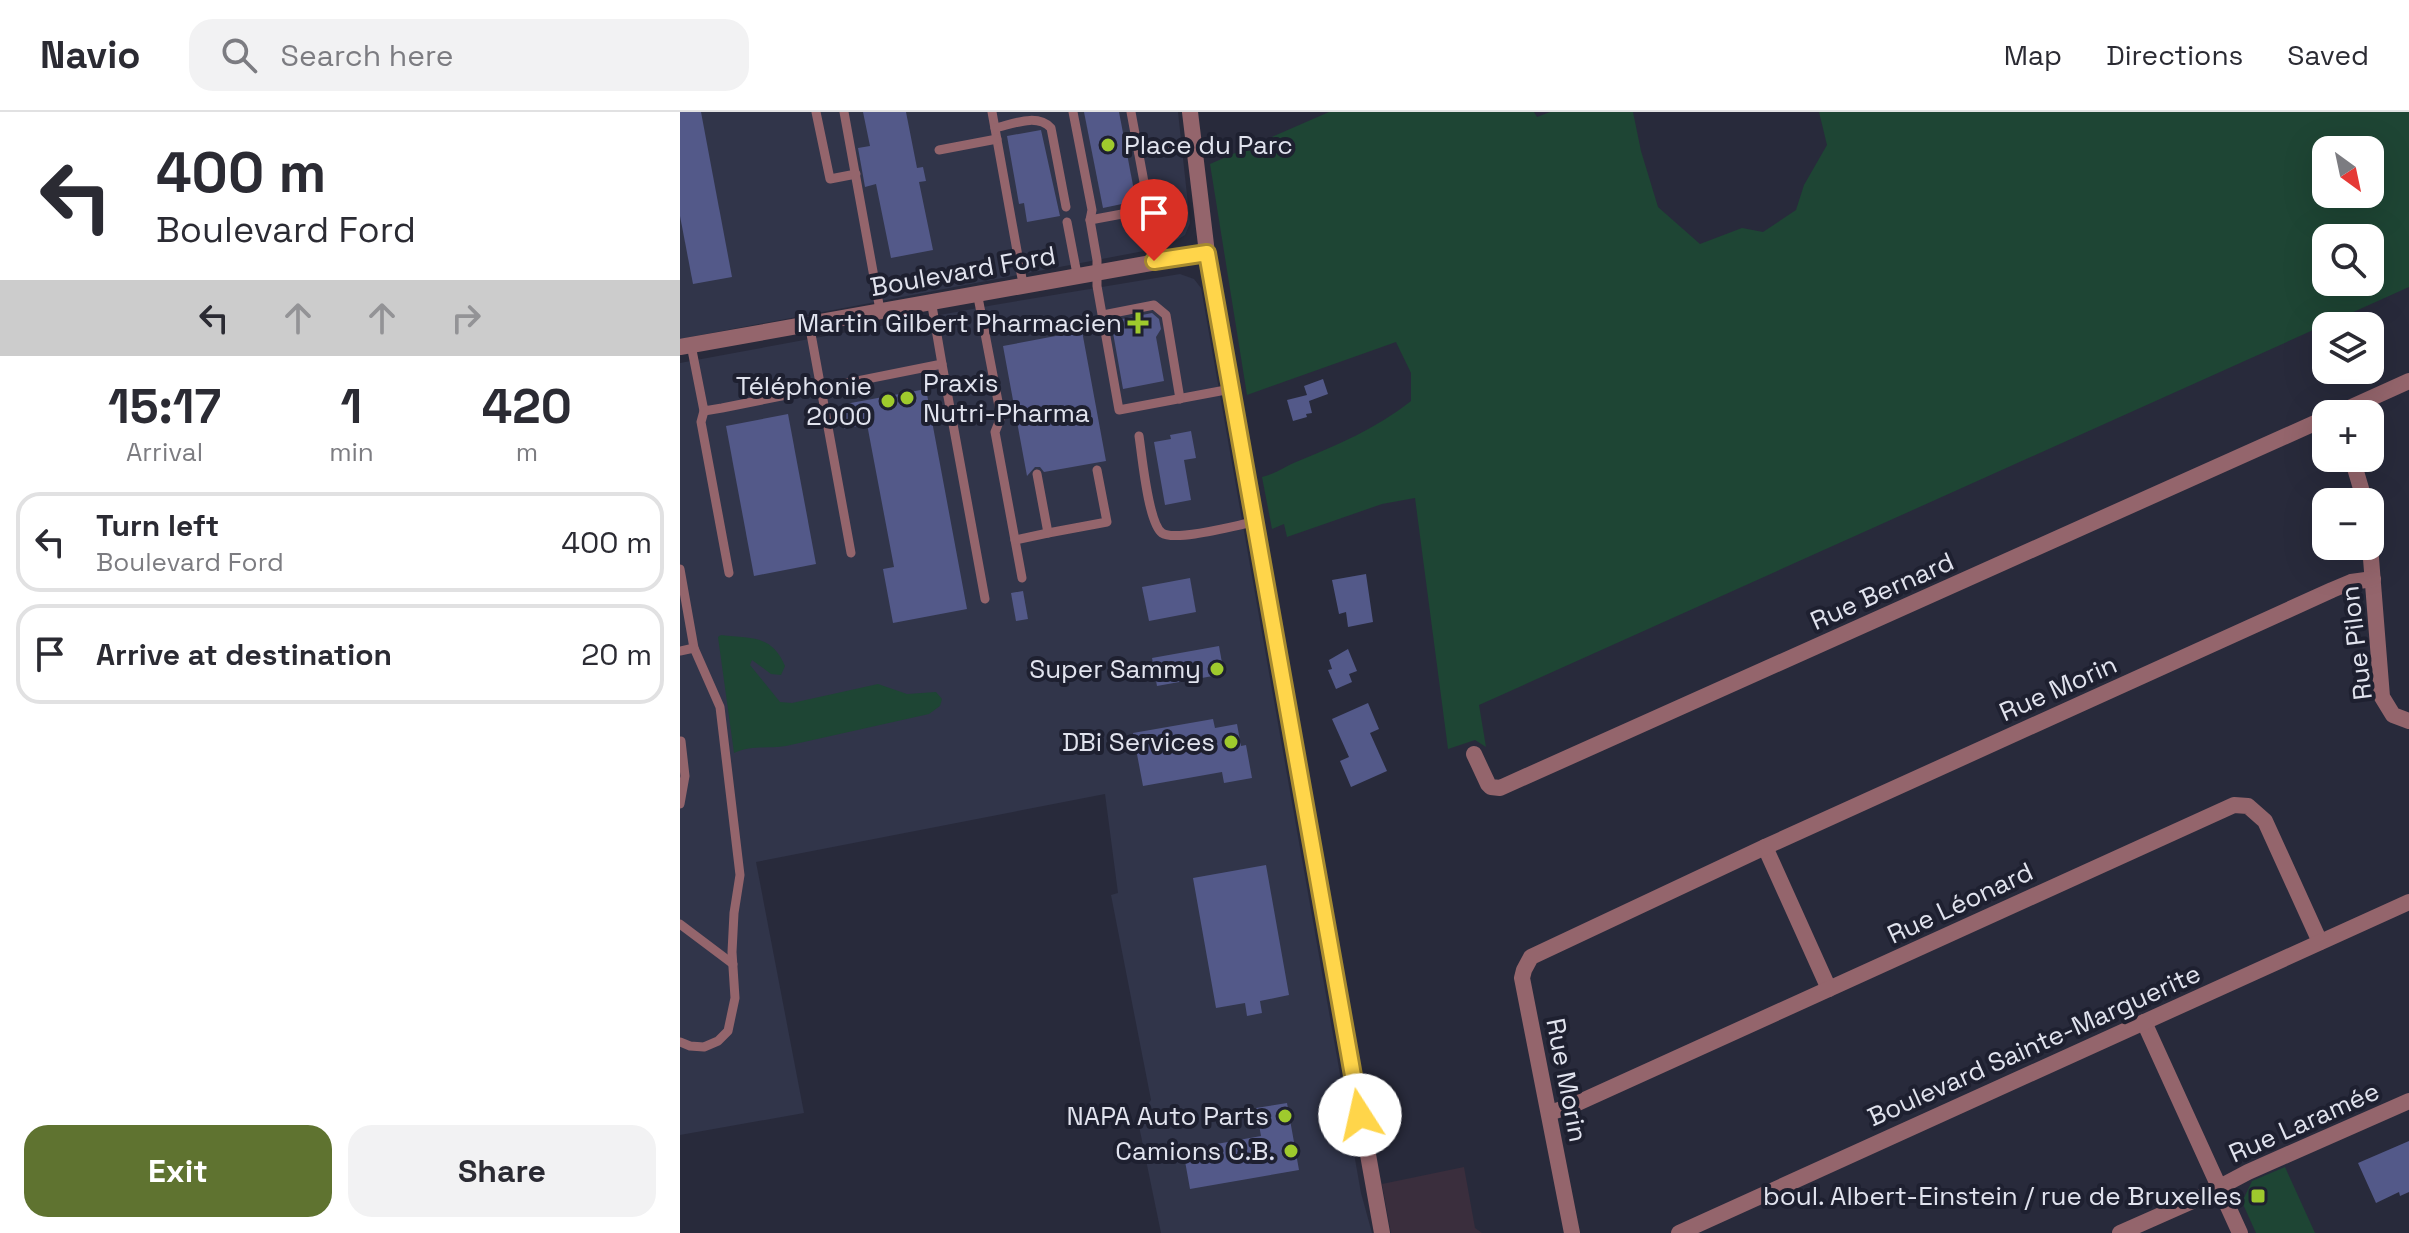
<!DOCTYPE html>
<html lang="en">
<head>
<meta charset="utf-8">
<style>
  body { margin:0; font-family:"Space Grotesk",sans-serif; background:#f2f2f3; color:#2b2b33; height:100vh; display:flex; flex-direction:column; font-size:30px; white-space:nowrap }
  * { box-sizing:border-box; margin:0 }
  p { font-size:26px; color:#7c7c81 }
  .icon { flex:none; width:44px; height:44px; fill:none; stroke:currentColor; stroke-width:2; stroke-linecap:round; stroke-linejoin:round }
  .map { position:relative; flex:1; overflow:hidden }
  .details { display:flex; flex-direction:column; background:#fff; width:680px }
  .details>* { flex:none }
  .guide { background:#fff; color:#2b2b33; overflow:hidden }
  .needle { width:52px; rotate:147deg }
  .fabs { position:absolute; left:1632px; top:24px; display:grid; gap:16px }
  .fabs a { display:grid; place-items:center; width:72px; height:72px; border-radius:16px; background:#fff; box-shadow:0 8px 32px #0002; font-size:40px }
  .pin { position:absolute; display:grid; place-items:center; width:68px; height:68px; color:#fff; margin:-82px -34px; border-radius:50% 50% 50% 0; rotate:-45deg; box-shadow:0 0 8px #0007 }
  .pin .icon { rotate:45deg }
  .me { position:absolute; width:88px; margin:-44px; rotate:350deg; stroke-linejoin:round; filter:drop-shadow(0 0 6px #0008) }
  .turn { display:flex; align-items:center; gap:28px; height:168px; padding:0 24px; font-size:36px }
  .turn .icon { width:104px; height:104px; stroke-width:2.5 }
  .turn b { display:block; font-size:56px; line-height:68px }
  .lanes { display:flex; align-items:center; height:76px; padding:0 24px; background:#0003; justify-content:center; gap:40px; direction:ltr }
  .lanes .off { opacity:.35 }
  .eta { display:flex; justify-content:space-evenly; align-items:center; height:136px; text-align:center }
  .eta b { font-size:48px; font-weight:600; line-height:56px }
  .primary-button { display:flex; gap:16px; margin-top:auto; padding:16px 24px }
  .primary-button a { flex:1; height:92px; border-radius:24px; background:#5f7330; color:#fff; font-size:32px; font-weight:600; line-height:92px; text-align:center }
  .primary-button a+a { background:#f2f2f3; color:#2b2b33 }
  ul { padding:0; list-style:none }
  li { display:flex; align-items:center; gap:24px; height:100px; margin:0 16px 12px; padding:0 8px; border:4px solid #e1e1e2; border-radius:24px }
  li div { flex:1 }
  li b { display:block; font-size:30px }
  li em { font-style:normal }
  header { display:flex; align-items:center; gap:48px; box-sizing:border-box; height:112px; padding:0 40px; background:#fff; border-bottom:2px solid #e1e1e2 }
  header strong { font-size:38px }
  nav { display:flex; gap:44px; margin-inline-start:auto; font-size:28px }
  .search { width:560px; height:72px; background:#f2f2f3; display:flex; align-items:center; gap:20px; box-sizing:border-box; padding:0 28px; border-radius:24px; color:#7c7c81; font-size:30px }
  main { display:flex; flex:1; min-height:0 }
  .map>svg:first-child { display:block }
  .commercial { fill:#3a2e3d }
  .built { fill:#31354a }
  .green { fill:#1e4534; fill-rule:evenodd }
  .building { fill:#535989 }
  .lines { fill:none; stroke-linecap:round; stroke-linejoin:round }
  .service { stroke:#94656c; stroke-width:9 }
  .minor { stroke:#94656c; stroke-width:16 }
  .tertiary { stroke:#94656c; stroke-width:16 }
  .route-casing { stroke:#a68a30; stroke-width:20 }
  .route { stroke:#ffd54a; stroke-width:14 }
  .poi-dot { fill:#9fca2d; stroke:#1e2030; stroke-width:3 }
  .labels { text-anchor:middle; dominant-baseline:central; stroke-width:8; stroke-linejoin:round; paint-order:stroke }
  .poi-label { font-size:26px; fill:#e1e3ee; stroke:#1e2030; text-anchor:end }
  .street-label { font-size:26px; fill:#e1e3ee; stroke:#1e2030 }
</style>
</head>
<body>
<header>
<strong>Navio</strong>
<div class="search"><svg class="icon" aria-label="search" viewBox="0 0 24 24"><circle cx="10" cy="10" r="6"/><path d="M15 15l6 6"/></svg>Search here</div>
<nav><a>Map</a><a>Directions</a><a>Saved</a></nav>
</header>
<main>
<section class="details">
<div class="guide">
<div class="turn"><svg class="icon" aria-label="left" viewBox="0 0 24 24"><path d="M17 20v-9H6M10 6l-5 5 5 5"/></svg><div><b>400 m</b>Boulevard Ford</div></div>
<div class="lanes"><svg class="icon" aria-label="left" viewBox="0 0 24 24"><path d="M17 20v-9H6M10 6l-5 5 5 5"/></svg><svg class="icon off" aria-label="ahead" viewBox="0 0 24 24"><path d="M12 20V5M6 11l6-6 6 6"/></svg><svg class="icon off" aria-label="ahead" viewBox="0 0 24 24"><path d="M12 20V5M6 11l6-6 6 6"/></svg><svg class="icon off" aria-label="right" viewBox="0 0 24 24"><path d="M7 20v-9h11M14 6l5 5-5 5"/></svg></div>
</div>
<div class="eta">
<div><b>15:17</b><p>Arrival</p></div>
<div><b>1</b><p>min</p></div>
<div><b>420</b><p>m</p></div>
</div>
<ul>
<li><svg class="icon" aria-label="left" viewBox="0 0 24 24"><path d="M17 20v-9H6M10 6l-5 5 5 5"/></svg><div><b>Turn left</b><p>Boulevard Ford</p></div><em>400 m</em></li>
<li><svg class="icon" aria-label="arrive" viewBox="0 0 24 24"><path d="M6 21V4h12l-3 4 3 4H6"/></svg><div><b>Arrive at destination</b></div><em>20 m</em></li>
</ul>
<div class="primary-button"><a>Exit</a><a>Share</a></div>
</section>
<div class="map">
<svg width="1729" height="1121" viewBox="0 0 1729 1121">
  <rect width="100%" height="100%" fill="#282a3b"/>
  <!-- commercial -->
  <path class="commercial" d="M784 1055 795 1116 802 1121H711L702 1072Z"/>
  <!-- built -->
  <g class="built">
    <path d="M0 0H498L510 111 505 123 485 135 0 227Z"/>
    <path d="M500 162 514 167 521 176 681 1081 692 1121H481L459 1014 463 999 471 988 431 783 438 781 425 682 76 750 124 1001 0 1023V251L314 193Z"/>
  </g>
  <!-- green -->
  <g class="green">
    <path d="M649 0H854L857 5 870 0H953L961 39 978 95 1020 132 1062 116 1083 120 1116 98 1124 73 1147 33 1139 0H1729V175L799 593 806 635 795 628 768 637 735 386 702 392 607 425 604 412 592 417 582 365C595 362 604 355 616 350 659 332 694 318 731 289V261L716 230 567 283 530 52ZM1646 38H1690V82H1646ZM1646 126H1690V170H1646Z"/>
    <path d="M41 523C71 527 92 522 105 554L101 563 91 562 72 548 70 553 100 590 112 591 198 572 227 582 256 580 262 587 260 594 249 602 106 634C88 637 70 633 54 641L38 525Z"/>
    <path d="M1605 1055 1635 1121H1576L1562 1090 1572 1069Z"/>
  </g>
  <!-- building -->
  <g class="building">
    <path d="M0 0H21L52 165 13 172 0 104Z"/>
    <path d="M183 0H226L237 56 243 55 246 69 239 70 253 138 211 146 196 72 185 75 178 36 190 34Z"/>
    <path d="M404 0H439L456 89 423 96Z"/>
    <path d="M361 18 380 104 347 110 344 91 339 92 327 24Z"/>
    <path d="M472 201 479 207 481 217 476 225 484 269 443 277 432 215 437 208Z"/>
    <path d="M402 219 426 349 364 360 360 355H355L347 364 323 234Z"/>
    <path d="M643 267 648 282 629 289 632 301 626 302 627 305 613 309 607 288 627 283 624 274Z"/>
    <path d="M246 277 287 497 213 511 203 457 214 455 187 312 164 317 160 293Z"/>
    <path d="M108 302 136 452 74 464 46 314Z"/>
    <path d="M511 319 516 346 504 348 511 388 485 393 474 330 491 327 490 323Z"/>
    <path d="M686 462 693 510 668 515 666 500 659 502 652 468Z"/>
    <path d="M510 466 516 500 469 509 462 475Z"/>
    <path d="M343 479 348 507 336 509 331 481Z"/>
    <path d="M539 534 544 562 477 574 472 546Z"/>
    <path d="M668 537 677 559 669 562 672 570 656 577 648 558 652 557 649 548Z"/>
    <path d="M688 591 699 617 690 621 707 659 671 675 660 649 669 645 652 607Z"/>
    <path d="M533 607 535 616 557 612 561 634 566 633 572 666 544 671 542 660 463 674 453 621Z"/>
    <path d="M586 753 609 883 580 889 582 901 567 904 565 891 536 896 513 766Z"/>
    <path d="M607 991 619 1058 510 1077 503 1038 581 1024 576 996Z"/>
    <path d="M1729 1029V1080L1720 1084 1719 1080 1696 1091 1678 1051Z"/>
  </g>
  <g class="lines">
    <!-- service -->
    <g class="service">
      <path d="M136 0 150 67 176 62"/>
      <path d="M164 0 200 198"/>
      <path d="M312 0 343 172"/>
      <path d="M393 0 412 98 410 108"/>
      <path d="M451 0 469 97 410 108 417 148V174L439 298 551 277"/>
      <path d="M315 16C333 12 357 1 371 16L386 95"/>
      <path d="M259 38 317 27"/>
      <path d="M459 41 513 33"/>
      <path d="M387 110 397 162"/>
      <path d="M297 180 321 305 315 320 342 466"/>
      <path d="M423 203 474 193 486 203 500 287"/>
      <path d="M129 211 171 441"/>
      <path d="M11 233 24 299 42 296 262 252 251 188"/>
      <path d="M262 252 305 487"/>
      <path d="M24 299 21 310 49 461"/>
      <path d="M459 324C462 343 468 411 482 421 495 430 557 413 574 410"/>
      <path d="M368 421 427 410 417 358"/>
      <path d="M335 428 368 421 357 362"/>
      <path d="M0 457 14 536 40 595 60 763 54 801 52 840 55 886 48 919 38 929 24 935 10 934 0 930"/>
      <path d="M0 539 14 536"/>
      <path d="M0 692 5 664 1 629"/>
      <path d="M0 812 53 852"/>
    </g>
    <!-- minor -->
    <g class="minor">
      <path d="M1656 302 1729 269"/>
      <path d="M1672 346 1685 390"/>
      <path d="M1690 434 1702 585 1713 603 1729 609"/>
      <path d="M794 642 808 672 811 675 820 676 1646 306"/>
      <path d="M1085 735 1149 877"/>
      <path d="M869 1001 891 994 1554 693 1568 694 1585 709 1640 830"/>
      <path d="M892 1121 842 866 844 858 851 845 1085 735 1652 478 1671 470 1693 467"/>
      <path d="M1440 1121 1517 1087 1568 1060 1729 989"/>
    </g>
    <!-- tertiary -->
    <g class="tertiary">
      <path d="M510 0 527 141 702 1121"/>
      <path d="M0 235 527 141"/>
      <path d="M1464 910 1560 1121"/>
      <path d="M999 1121 1729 790"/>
    </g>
  </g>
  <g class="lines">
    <!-- route casing -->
    <g class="route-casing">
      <path id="route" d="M474 149 527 141 680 1003"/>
    </g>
    <!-- route -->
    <use href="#route" class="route"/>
  </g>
  <!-- markers -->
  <g class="poi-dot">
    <circle cx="428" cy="33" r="8"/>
    <path d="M454 199h8v8h8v8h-8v8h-8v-8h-8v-8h8z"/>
    <circle cx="227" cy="286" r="8"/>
    <circle cx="208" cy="289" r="8"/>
    <circle cx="537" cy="557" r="8"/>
    <circle cx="551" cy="630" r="8"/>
    <circle cx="605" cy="1004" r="8"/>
    <circle cx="611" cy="1039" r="8"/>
    <rect x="1570" y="1076" width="16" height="16" rx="4"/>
  </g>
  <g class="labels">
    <!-- poi labels -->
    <g class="poi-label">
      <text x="444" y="33" text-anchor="start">Place du Parc</text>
      <text x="442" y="211">Martin Gilbert Pharmacien</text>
      <text x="243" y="271" text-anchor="start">Praxis<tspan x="243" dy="30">Nutri-Pharma</tspan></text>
      <text x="192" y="274">Téléphonie<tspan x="192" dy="30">2000</tspan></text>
      <text x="521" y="557">Super Sammy</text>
      <text x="535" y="630">DBi Services</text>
      <text x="589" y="1004">NAPA Auto Parts</text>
      <text x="595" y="1039">Camions C.B.</text>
      <text x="1562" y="1084">boul. Albert-Einstein / rue de Bruxelles</text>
    </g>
    <!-- street labels -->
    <g class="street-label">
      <text transform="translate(283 159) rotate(-10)">Boulevard Ford</text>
      <text transform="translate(1202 479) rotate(-24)">Rue Bernard</text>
      <text transform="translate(1676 531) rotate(-97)">Rue Pilon</text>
      <text transform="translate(1378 576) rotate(-24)">Rue Morin</text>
      <text transform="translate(1280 791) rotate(-25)">Rue Léonard</text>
      <text transform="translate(1354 933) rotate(-24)">Boulevard Sainte-Marguerite</text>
      <text transform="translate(887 968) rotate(79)">Rue Morin</text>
      <text transform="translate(1624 1010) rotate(-24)">Rue Laramée</text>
    </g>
  </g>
</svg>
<div class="fabs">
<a><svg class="needle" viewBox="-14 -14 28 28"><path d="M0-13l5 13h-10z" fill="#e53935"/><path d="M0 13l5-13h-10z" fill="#7c7c81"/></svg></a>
<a><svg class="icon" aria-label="search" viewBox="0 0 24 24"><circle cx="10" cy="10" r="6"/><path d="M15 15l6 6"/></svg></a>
<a><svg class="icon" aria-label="layers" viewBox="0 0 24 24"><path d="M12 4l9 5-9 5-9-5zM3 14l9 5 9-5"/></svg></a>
<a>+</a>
<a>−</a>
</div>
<div class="pin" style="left:474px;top:149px;background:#d93025"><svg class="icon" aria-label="arrive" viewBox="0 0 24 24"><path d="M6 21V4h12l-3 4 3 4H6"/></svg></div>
<svg class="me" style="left:680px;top:1003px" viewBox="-20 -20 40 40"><circle r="19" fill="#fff"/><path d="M0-13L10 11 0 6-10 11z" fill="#ffd54a"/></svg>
</div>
</main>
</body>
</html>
